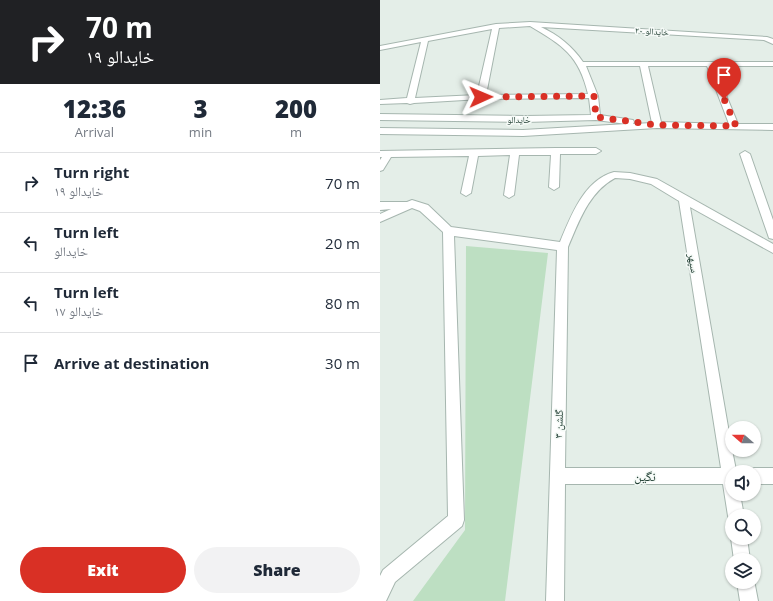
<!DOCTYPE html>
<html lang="en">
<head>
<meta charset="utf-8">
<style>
  body { margin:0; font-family:"Open Sans","Noto Naskh Arabic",sans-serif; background:#f2f2f3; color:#1f2937; height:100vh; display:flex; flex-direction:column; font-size:15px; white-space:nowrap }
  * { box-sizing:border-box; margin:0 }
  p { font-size:13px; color:#747a83 }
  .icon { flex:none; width:22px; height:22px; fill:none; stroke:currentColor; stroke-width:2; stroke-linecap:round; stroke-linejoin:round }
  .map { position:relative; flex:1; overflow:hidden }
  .sheet { display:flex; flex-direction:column; background:#fff; width:380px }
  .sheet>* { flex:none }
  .guide { background:#202124; color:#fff; overflow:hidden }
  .needle { width:26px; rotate:290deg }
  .buttons { position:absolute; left:345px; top:421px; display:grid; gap:8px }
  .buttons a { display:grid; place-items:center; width:36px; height:36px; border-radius:50%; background:#fff; box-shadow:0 1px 3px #0004; font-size:20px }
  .pin { position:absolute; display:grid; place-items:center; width:34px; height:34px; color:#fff; margin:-41px -17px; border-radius:50% 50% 50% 0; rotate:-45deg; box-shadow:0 0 4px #0007 }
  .pin .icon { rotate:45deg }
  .me { position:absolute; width:44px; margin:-22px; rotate:89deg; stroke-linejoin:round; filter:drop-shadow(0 0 3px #0008) }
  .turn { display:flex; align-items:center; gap:14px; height:84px; padding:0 20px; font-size:18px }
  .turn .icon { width:52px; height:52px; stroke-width:2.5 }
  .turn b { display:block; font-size:28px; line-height:34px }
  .eta { display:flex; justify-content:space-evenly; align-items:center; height:68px; text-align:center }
  .eta b { font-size:24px; font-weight:800; line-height:28px }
  .action { display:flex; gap:8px; margin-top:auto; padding:8px 20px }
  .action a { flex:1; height:46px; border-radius:24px; background:#d93025; color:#fff; font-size:16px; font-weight:800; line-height:46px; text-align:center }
  .action a+a { background:#f2f2f3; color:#1f2937 }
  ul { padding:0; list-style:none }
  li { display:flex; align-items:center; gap:12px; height:60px; padding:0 20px; border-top:1px solid #e0e1e3 }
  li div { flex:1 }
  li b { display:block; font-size:15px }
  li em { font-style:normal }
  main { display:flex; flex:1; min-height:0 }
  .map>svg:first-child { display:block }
  .green { fill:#bddfc2 }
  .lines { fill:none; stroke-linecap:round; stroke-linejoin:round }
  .minor-casing { stroke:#a6b6af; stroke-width:2 }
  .minor { fill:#fff; fill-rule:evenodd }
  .route { stroke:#d93025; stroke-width:7; stroke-dasharray:0 12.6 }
  .labels { text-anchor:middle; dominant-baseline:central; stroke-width:3; stroke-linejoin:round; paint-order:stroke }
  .far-street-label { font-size:9px; fill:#234035; stroke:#f5faf7 }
  .street-label { font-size:11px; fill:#234035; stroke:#f5faf7 }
  .near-street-label { font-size:13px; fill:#234035; stroke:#f5faf7 }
</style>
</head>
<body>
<main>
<section class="sheet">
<div class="guide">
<div class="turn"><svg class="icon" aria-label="right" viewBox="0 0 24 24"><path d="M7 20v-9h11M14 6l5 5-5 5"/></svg><div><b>70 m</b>خایدالو ۱۹</div></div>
</div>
<div class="eta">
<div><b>12:36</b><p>Arrival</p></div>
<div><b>3</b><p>min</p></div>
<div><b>200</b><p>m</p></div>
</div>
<ul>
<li><svg class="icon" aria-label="right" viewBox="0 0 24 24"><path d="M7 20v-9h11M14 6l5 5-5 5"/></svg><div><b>Turn right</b><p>خایدالو ۱۹</p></div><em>70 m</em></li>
<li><svg class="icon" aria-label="left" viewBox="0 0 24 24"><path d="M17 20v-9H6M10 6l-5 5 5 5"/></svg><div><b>Turn left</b><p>خایدالو</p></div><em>20 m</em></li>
<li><svg class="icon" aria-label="left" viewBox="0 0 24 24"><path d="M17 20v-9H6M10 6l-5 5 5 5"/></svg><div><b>Turn left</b><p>خایدالو ۱۷</p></div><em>80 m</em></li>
<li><svg class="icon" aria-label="arrive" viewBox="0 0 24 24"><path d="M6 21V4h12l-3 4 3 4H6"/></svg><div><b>Arrive at destination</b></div><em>30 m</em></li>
</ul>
<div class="action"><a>Exit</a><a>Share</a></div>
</section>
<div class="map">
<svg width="393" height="601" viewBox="0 0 393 601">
  <rect width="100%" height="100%" fill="#e4eee8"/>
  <!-- green -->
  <path class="green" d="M86 246 168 253 125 601H33L85 530Z"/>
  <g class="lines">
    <!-- minor casing -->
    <g class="minor-casing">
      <g id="minor">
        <path d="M150 22 387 37 393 39V44L384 40 161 27C178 35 192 46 203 62H393V66H334L358 124H393V130L277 128 143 136 0 134V128L143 130 247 124 216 120 145 122 0 120V114L145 116 211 115 209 98 101 99 34 103 30 104 27 103 0 104V100L27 98 41 42 0 50V46L116 24ZM150 26C182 45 199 55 208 94L106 95 119 28ZM112 29 97 95 35 98 48 41ZM206 66H260L272 123 253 124 254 122 253 120 220 115 218 96ZM268 66H327L349 124 281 122Z"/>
        <path d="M176 148H216L221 151 216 154H180L179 187 174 190 169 187 171 155H139L134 195 129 198 124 195 130 155 98 156 91 193 86 196 81 193 89 156 11 157 3 170 0 171V160L2 157H0V151Z"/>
        <path d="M365 151 370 154 393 220V239L389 238 388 235 360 154Z"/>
        <path d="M234 172 250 173 277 179 393 244V253L310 207 352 450 356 470 358 472H352V494H360L364 516H352V522H350L348 516 343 484H185L184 601H166L177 250 74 236 84 520 82 526 15 582 6 601H0V576L3 570 68 516 63 232 40 211 32 208 0 222V214L11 209 0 210V202H27L32 200 48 205 71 227 180 242C191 216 204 180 234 172ZM235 178 250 179 271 184 299 201 341 468H185L188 247C199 221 209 192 235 178Z"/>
        <path d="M374 468H393V484H374V472H368Z"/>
        <path d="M352 535V538H367L370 560H354L351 538Z"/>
        <path d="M374 580 378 601H360L357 582H374Z"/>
      </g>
    </g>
    <!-- minor -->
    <use href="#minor" class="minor"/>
  </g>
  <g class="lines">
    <!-- route -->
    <path class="route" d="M101 97 214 96 216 117 277 125 356 126 344 99"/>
  </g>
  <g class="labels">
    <!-- far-street labels -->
    <g class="far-street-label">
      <text transform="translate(272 31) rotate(4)">خایدالو ۲۰</text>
      <text x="139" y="119">خایدالو</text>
    </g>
    <!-- street labels -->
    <g class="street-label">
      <text transform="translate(314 263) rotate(81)">سپهر</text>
      <text transform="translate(178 424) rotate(-88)">گلشن ۳</text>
    </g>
    <!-- near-street labels -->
    <g class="near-street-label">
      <text x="265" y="476">نگین</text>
    </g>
  </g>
</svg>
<div class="buttons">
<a><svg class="needle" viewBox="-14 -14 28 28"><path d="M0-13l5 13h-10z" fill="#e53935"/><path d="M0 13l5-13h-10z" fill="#747a83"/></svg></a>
<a><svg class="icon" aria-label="sound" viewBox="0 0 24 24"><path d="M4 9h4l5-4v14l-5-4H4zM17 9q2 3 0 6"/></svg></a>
<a><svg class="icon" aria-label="search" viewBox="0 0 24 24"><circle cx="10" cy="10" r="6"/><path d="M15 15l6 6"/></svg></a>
<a><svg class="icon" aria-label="layers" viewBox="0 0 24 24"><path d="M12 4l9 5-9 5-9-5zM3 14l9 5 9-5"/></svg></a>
</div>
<div class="pin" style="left:344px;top:99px;background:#d93025"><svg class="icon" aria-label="arrive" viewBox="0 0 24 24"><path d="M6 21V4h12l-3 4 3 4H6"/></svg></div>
<svg class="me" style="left:101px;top:97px" viewBox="-20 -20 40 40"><path d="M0-17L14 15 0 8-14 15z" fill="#d93025" stroke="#fff" stroke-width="4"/></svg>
</div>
</main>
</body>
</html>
